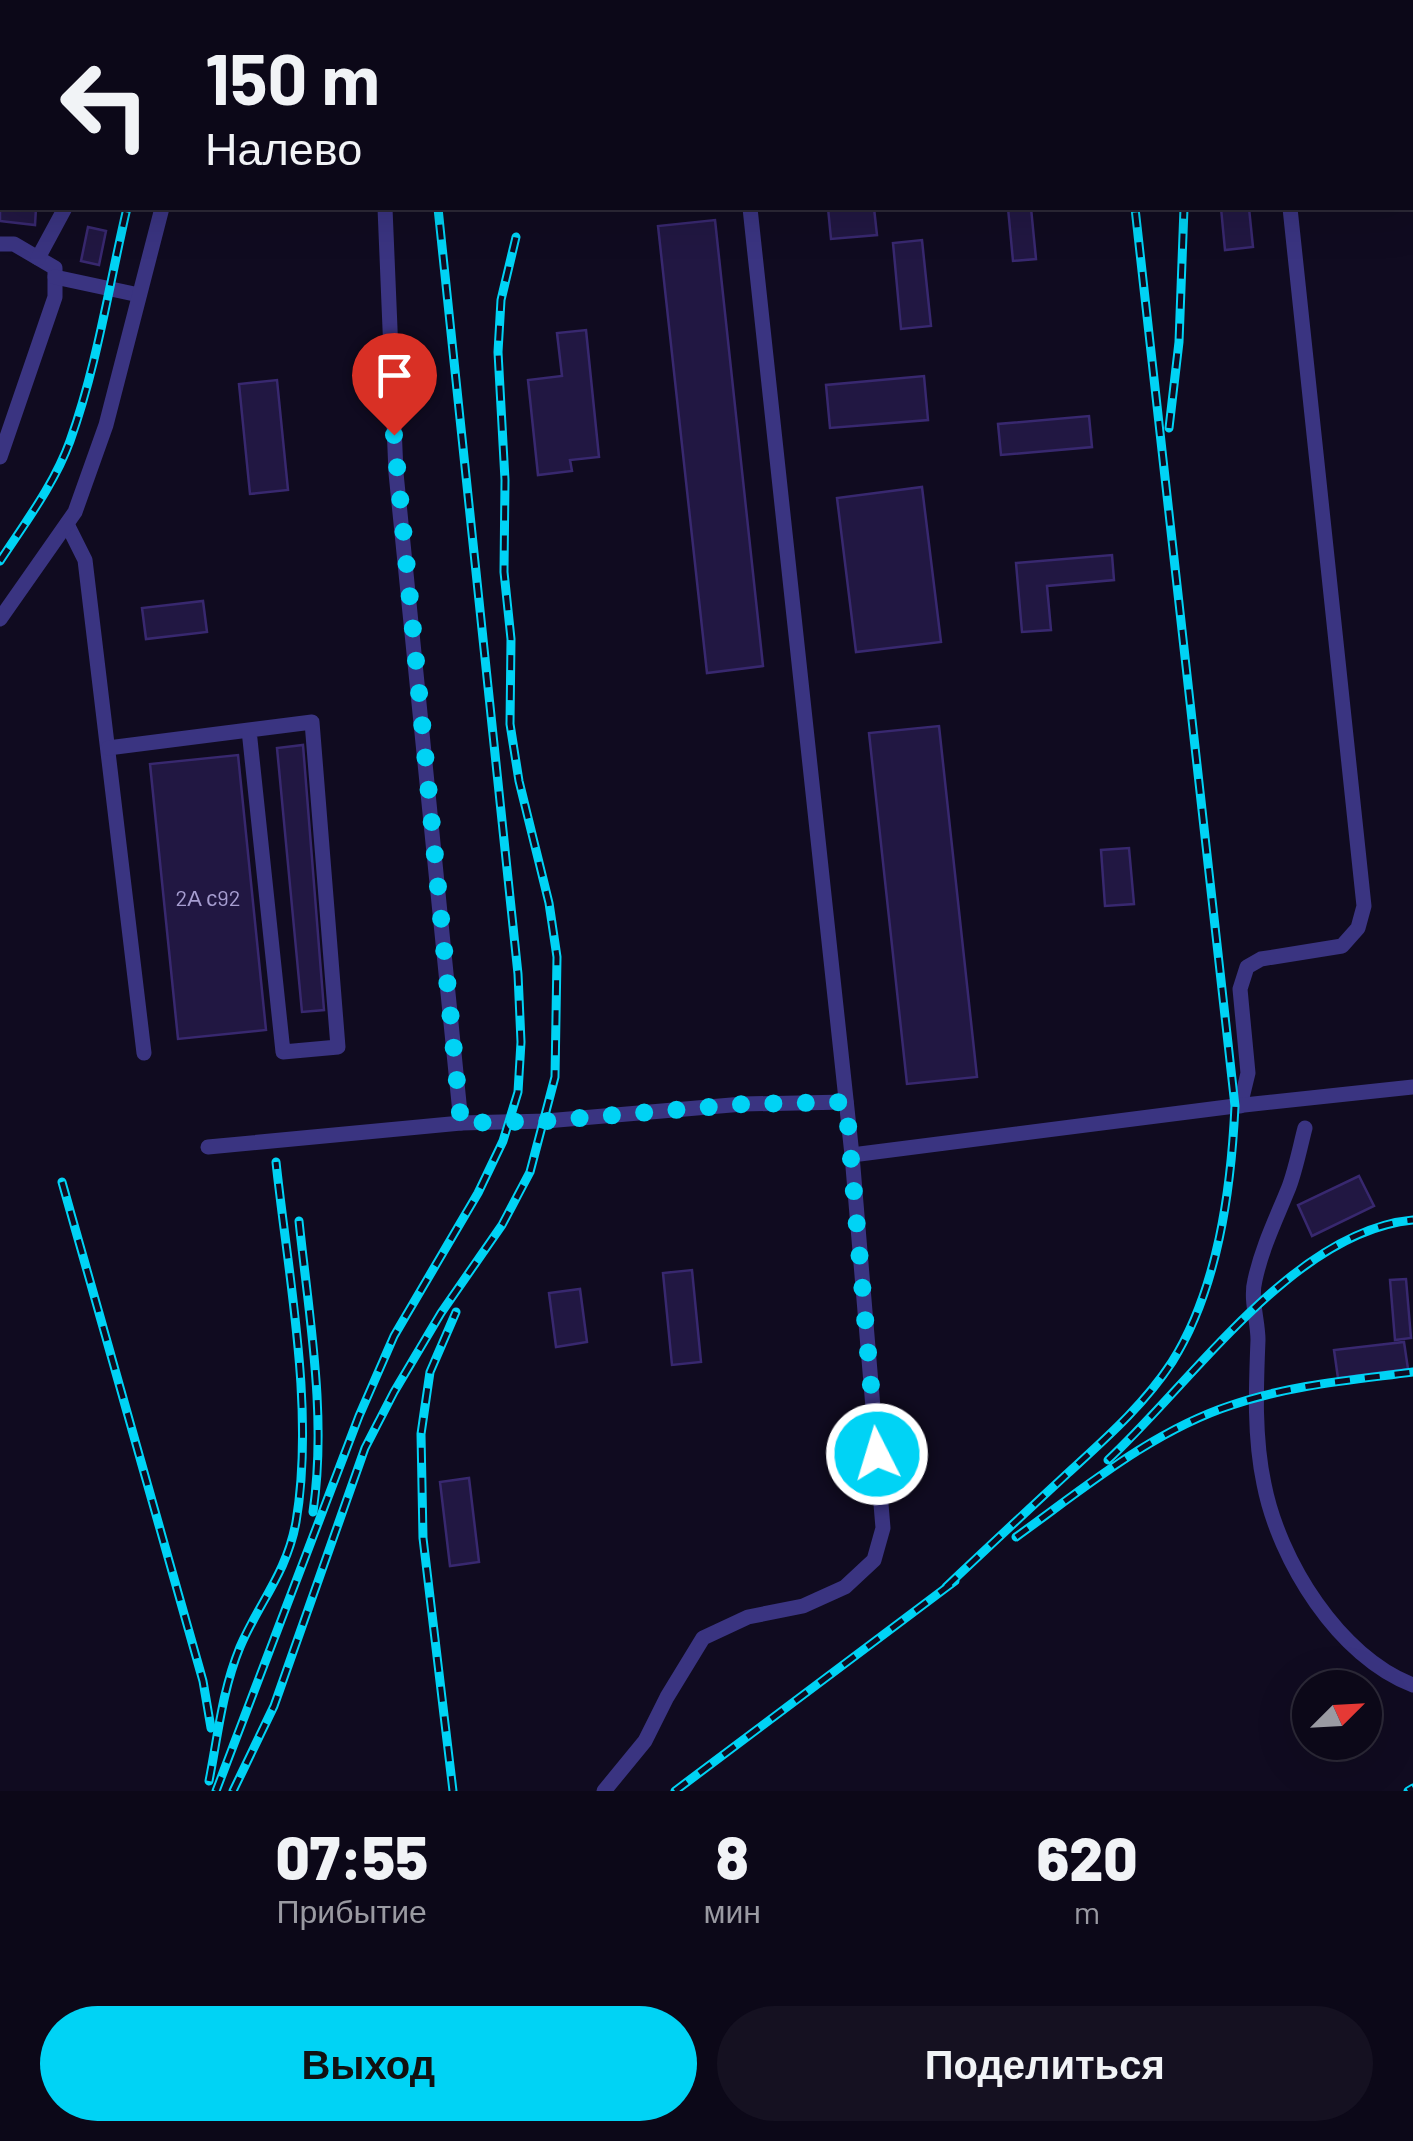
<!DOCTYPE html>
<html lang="ru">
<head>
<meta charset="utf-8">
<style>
  body { margin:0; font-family:Barlow,sans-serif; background:#151121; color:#f1f3f6; height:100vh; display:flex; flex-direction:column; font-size:38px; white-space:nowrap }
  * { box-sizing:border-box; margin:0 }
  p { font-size:32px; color:#9a9aa2 }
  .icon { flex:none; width:55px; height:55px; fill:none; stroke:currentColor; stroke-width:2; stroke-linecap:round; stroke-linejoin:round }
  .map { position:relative; height:1791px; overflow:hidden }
  .drawer { display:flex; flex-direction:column; background:#0c0818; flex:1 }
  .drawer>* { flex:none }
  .banner { position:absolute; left:0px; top:0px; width:1415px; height:210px; box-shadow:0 10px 40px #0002,0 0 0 2px #2c2937; background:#0c0818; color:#f1f3f6; overflow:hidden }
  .needle { width:65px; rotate:66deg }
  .controls { position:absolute; left:1292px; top:1670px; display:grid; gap:20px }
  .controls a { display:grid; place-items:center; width:90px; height:90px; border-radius:50%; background:#0c0818; box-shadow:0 10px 40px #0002,0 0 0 2px #2c2937; font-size:50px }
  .pin { position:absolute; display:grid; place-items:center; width:85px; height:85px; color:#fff; margin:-102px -42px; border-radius:50% 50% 50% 0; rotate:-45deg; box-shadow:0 0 10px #0007 }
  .pin .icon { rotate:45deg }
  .me { position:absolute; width:110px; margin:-55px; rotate:355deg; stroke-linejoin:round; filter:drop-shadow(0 0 8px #0008) }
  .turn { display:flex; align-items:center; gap:35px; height:210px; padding:0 40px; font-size:45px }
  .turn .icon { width:130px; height:130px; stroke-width:2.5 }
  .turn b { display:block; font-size:70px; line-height:85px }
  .eta { display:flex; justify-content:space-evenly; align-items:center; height:170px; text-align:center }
  .eta b { font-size:60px; font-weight:800; line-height:70px }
  .button { display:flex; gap:20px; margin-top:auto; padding:20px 40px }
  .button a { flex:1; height:115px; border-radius:60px; background:#00d3f5; color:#111; font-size:40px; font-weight:800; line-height:115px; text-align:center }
  .button a+a { background:#151121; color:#f1f3f6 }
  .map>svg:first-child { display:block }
  .building { fill:#211742; stroke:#38286f; stroke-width:2.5 }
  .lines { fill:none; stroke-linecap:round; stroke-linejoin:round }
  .minor { stroke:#3a3481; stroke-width:15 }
  .rail-casing { stroke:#00d3f5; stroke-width:9 }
  .rail { stroke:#100b20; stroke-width:5; stroke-dasharray:15; stroke-linecap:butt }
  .route { stroke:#00d3f5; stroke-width:18; stroke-dasharray:0 32.4 }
  .labels { text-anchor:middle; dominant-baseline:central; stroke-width:9; stroke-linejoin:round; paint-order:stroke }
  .number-label { font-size:22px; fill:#a69dd0 }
</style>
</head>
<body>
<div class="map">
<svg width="1413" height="1791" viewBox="0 0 1413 1791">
  <rect width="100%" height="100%" fill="#100b20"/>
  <!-- building -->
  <g class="building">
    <path d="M0 208H36L35 225 0 221Z"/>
    <path d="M828 208H874L877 235 831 239Z"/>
    <path d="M1008 208H1031L1036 259 1013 261Z"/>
    <path d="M1221 208H1249L1253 247 1225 250Z"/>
    <path d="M715 220 763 666 707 673 658 226Z"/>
    <path d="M88 227 106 231 99 265 81 261Z"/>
    <path d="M922 240 931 326 901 329 893 243Z"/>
    <path d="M586 330 599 457 570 460 572 471 538 475 528 380 562 376 557 333Z"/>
    <path d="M924 376 928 420 830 428 826 385Z"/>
    <path d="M277 380 288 490 250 494 239 384Z"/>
    <path d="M1089 416 1092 447 1001 455 998 424Z"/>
    <path d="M922 487 941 642 856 652 837 498Z"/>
    <path d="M1112 555 1114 580 1047 586 1051 630 1022 632 1016 563Z"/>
    <path d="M203 601 207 632 146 639 142 608Z"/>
    <path d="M939 726 977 1077 907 1084 869 733Z"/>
    <path d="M303 745 324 1010 302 1012 277 748Z"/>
    <path d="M238 755 266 1030 178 1039 150 764Z"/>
    <path d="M1129 848 1134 904 1105 906 1101 850Z"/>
    <path d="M1359 1176 1374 1206 1312 1236 1298 1205Z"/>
    <path d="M692 1270 701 1362 672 1365 663 1273Z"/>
    <path d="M1406 1279 1411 1338 1395 1340 1390 1280Z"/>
    <path d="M580 1289 587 1342 556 1347 549 1293Z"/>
    <path d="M1404 1342 1408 1369 1338 1378 1334 1350Z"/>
    <path d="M469 1478 479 1562 450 1566 440 1482Z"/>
  </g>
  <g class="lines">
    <!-- minor -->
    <g class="minor">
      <path d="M728 0V2"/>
      <path d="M1268 0V2"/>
      <path d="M207 2V0"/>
      <path d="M0 178H2"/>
      <path d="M385 208 396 473 461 1123"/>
      <path d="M0 244H14L55 268V297L0 457"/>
      <path d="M38 258 65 208"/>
      <path d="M55 277 139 295"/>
      <path d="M67 524 85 560 144 1053"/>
      <path d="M0 619 75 512 106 425 162 208"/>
      <path d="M108 748 249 730 283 1052 338 1047 312 722 249 730"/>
      <path d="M1240 1106 1248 1073 1240 989 1247 967 1261 959 1342 946 1358 928 1364 906 1290 208"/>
      <path d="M1305 1128C1300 1147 1296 1168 1289 1187 1277 1217 1262 1247 1255 1280 1250 1299 1258 1321 1258 1340 1256 1388 1254 1437 1264 1484 1279 1561 1339 1657 1413 1685"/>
      <path d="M208 1147 461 1123 546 1121 743 1104 846 1102"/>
      <path d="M852 1155 1235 1106 1413 1087"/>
      <path d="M604 1791 645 1741 667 1697 703 1638 748 1617 803 1606 845 1587 874 1560 883 1528 852 1155 750 208"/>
    </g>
    <!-- rail casing -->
    <g class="rail-casing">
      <g id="rail">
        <path d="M415 0V2"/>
        <path d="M1066 0V2"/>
        <path d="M1112 0 1113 2"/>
        <path d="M1128 0V2"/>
        <path d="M173 2 174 0"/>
        <path d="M1169 428 1179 342 1184 208"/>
        <path d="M0 561C25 523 55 483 70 441 97 366 109 285 127 208"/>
        <path d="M62 1182 203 1681 211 1728"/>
        <path d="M299 1221C309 1317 327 1416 313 1512"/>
        <path d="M1108 1460C1192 1382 1294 1231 1413 1220"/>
        <path d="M1016 1537C1083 1489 1152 1431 1232 1405 1290 1385 1352 1380 1413 1372"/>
        <path d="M946 1587C986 1549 1027 1511 1068 1473 1105 1439 1144 1405 1172 1362 1218 1289 1231 1190 1235 1106L1135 208"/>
        <path d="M209 1781C218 1735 222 1691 240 1647 259 1603 287 1572 296 1522 315 1409 288 1275 276 1162"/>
        <path d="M216 1791 359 1416 394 1336 478 1193 503 1141 518 1092 521 1042 518 974 438 208"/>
        <path d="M233 1791 274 1706 365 1448 394 1392 441 1313 502 1225 530 1172 555 1077 557 957 549 903 519 781 510 724 511 639 504 572 505 480 498 352 501 300 516 237"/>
        <path d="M453 1791 423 1538 421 1434 430 1372 456 1312"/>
        <path d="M675 1791 955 1581"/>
        <path d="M1408 1791 1413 1788"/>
      </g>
    </g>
    <!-- rail -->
    <use href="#rail" class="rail"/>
  </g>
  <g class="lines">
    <!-- route -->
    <path class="route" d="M394 435 461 1123 546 1121 744 1104 846 1102 877 1454"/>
  </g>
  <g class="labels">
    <!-- number labels -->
    <g class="number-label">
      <text x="208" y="897">2А с92</text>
    </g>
  </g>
</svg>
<div class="controls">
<a><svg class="needle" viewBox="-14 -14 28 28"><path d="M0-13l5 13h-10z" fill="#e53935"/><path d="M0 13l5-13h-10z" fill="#9a9aa2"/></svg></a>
</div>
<div class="pin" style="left:394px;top:435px;background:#d93025"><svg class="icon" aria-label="arrive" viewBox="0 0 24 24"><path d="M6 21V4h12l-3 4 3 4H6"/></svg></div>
<svg class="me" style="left:877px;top:1454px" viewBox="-20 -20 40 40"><circle r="17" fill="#00d3f5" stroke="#fff" stroke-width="3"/><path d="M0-11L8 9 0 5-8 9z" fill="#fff"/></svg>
<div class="banner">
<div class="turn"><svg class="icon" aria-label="left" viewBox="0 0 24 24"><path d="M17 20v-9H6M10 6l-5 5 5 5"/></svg><div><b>150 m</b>Налево</div></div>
</div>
</div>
<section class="drawer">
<div class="eta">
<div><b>07:55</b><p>Прибытие</p></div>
<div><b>8</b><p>мин</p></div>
<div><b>620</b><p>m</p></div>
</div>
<div class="button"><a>Выход</a><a>Поделиться</a></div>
</section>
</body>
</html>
